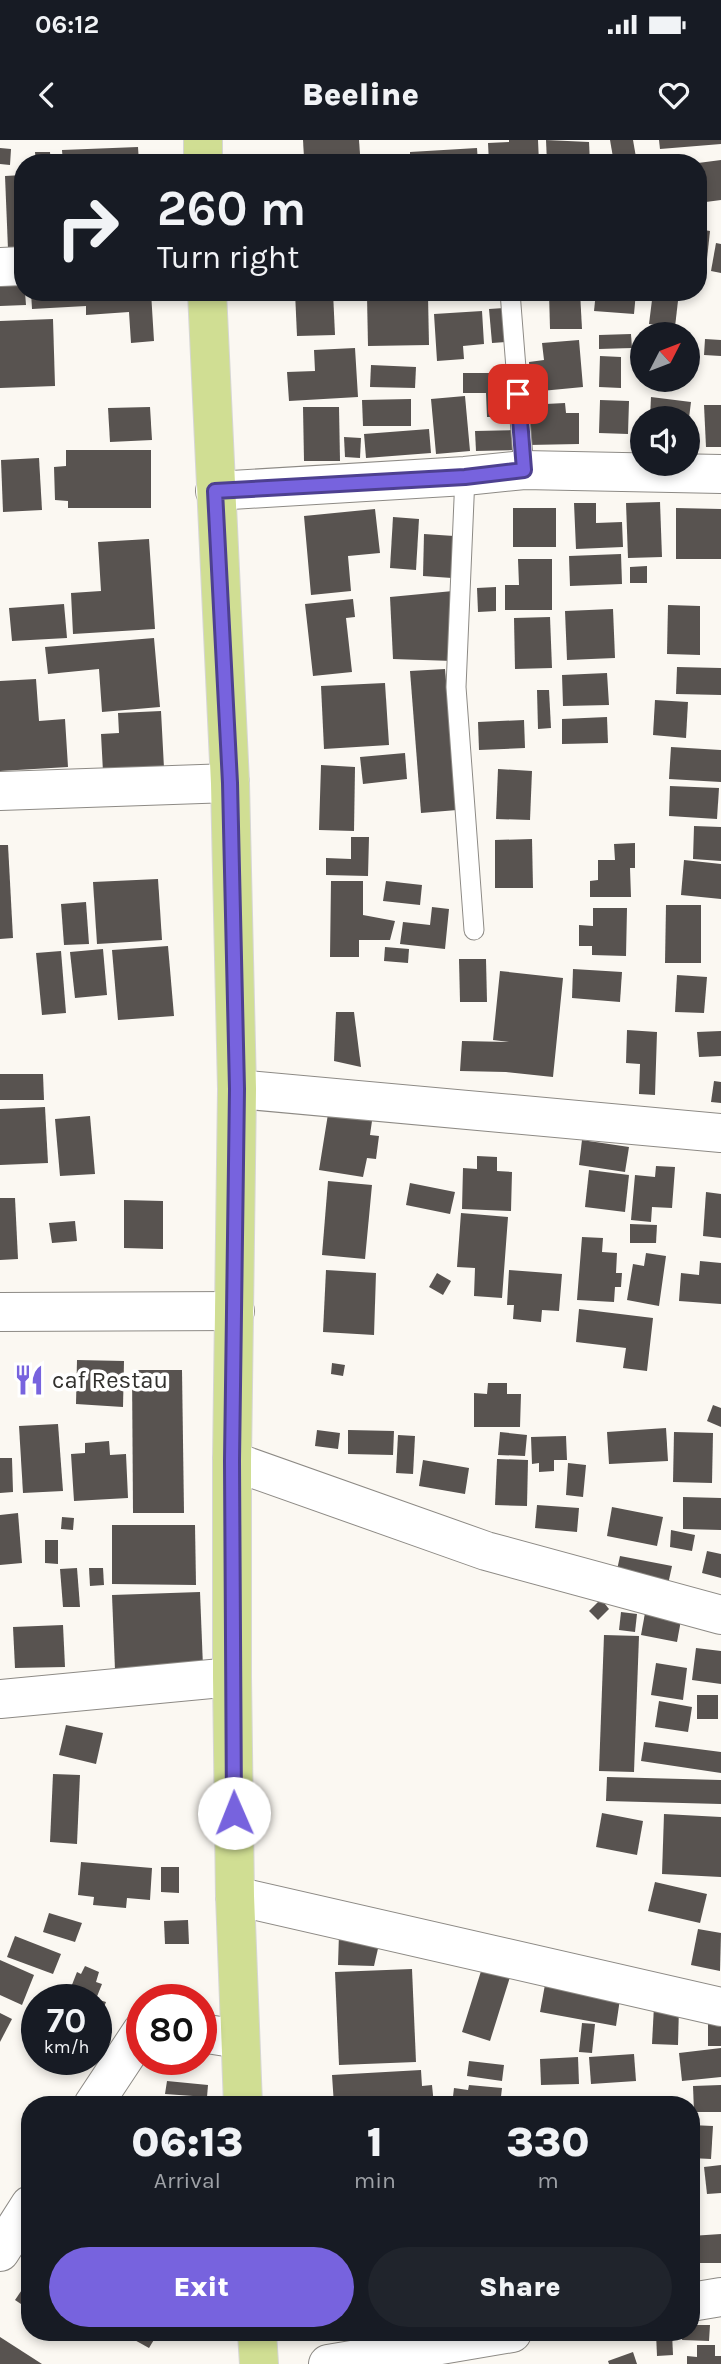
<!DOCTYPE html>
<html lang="en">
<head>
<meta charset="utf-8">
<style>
  body { margin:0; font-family:Karla,sans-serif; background:#20242c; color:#f1f3f6; height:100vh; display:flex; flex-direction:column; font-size:26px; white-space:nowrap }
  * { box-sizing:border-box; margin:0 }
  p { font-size:23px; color:#9ea1a6 }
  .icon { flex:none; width:38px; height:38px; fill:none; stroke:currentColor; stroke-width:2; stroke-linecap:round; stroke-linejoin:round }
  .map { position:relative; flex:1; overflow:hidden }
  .drawer { position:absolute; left:21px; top:1956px; width:679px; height:245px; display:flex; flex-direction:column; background:#171b24; border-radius:28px; box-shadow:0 4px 10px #0003 }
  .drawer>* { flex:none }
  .guide { position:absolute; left:14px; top:14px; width:693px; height:147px; border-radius:28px; box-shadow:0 4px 10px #0003; background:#171b24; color:#f1f3f6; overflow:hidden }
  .needle { width:46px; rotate:48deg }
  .tools { position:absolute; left:630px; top:182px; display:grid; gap:14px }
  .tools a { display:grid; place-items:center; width:70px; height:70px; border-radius:50%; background:#171b24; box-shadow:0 4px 10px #0003; font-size:35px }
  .speed { position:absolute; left:21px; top:1844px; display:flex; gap:14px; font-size:35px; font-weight:700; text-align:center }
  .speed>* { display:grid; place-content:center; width:91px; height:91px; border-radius:50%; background:#171b24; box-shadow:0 4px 10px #0003; line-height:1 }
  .speed small { font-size:18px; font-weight:400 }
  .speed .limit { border:10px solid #d22; background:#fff; color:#111 }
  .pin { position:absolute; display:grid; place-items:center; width:60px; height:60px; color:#fff; margin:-30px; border-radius:14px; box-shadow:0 4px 10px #0006 }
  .me { position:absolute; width:77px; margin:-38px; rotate:359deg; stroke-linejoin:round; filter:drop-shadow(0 0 5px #0008) }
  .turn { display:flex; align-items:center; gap:24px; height:147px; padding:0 28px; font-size:32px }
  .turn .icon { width:91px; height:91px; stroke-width:2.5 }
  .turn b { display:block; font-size:49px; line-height:60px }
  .eta { display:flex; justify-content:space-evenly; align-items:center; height:119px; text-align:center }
  .eta b { font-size:42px; font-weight:800; line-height:49px }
  .action { display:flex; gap:14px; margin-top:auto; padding:14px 28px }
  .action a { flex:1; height:80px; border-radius:42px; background:#7763de; color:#fff; font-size:28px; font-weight:800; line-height:80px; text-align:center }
  .action a+a { background:#20242c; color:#f1f3f6 }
  .status { display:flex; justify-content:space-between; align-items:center; height:49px; padding:0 35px; background:#171b24; direction:ltr }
  .status svg { height:19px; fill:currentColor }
  header { display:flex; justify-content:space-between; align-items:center; height:91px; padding:0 28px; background:#171b24; font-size:32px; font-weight:800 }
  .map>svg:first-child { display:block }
  .building { fill:#585350 }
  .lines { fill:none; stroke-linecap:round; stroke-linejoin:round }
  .service-casing { stroke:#8d8a85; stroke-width:21 }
  .minor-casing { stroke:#8d8a85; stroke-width:40 }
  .tertiary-casing { stroke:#8d8a85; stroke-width:40 }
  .trunk-casing { stroke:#d6d6d5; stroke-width:40 }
  .service { stroke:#fff; stroke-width:19 }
  .minor { stroke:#fff; stroke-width:38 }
  .tertiary { stroke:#fff; stroke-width:38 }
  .trunk { stroke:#d0de93; stroke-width:38 }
  .route-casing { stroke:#4d4090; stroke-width:18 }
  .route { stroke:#7763de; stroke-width:12 }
  .labels { text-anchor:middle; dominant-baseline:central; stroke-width:7; stroke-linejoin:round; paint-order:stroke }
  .poi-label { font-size:24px; fill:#32312e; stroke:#fff; text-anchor:start }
</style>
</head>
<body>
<div class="status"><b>06:12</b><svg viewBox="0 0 49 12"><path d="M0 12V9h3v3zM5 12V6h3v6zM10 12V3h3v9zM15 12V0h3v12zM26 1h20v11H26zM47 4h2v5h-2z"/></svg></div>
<header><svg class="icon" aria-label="back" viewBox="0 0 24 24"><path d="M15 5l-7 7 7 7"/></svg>Beeline<svg class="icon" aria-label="heart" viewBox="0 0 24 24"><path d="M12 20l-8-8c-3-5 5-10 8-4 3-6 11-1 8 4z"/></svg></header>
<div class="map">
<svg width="721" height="2224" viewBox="0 0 721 2224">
  <rect width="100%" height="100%" fill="#fbf8f2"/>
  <!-- building -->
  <g class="building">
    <path d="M303 0H359L360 14 304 18Z"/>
    <path d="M509 0H538L539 23H489L488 3 509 2Z"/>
    <path d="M546 0 589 2 590 23H547Z"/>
    <path d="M610 0H633L637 23H614Z"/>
    <path d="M659 0H721V4L660 9Z"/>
    <path d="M138 7 139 23H63L62 10Z"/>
    <path d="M0 8 11 9 10 25 0 24Z"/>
    <path d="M477 8 478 23H410V12Z"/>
    <path d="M35 12H50L51 23H36Z"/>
    <path d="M721 20V60L698 63V23Z"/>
    <path d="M23 35V108L8 109 5 36Z"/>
    <path d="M698 89 710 91 707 119 698 118Z"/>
    <path d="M716 103 721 104V133L711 131Z"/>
    <path d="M23 136V152H25L26 165 0 166V138Z"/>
    <path d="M31 152H151L154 201 131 203 129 172 86 175V166L32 169Z"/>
    <path d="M295 152H333L335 195 297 196Z"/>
    <path d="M549 152H580L582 189H550Z"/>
    <path d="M596 152H636L634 174 594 171Z"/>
    <path d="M653 152H679L675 187 649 184Z"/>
    <path d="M367 156H428L429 205 368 206Z"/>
    <path d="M504 168 506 202 492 203 489 169Z"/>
    <path d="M482 171 484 204 463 206 464 219 437 221 434 174Z"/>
    <path d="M53 179 55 246 0 248V181Z"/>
    <path d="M631 194 632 208 599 209V195Z"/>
    <path d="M705 199 721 200V216L704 215Z"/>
    <path d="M579 200 583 247 531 252 529 222 544 220 542 203Z"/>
    <path d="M355 208 358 257 289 261 287 232 315 231 314 210Z"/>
    <path d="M600 216 621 217V248L599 247Z"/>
    <path d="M371 225 416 227 415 248 370 247Z"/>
    <path d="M463 233H508V277H487L486 253H463Z"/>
    <path d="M465 256 470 311 436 314 431 259Z"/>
    <path d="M651 257 691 262 689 278H650Z"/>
    <path d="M411 259V286H363L362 260Z"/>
    <path d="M600 260 629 261 628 294 599 293Z"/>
    <path d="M565 263 566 273H579V304L528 305 526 265Z"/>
    <path d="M704 265H721V307H706Z"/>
    <path d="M150 267 152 300 110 302 108 268Z"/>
    <path d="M303 267H339L340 321H304Z"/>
    <path d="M429 289 431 313 366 318 364 294Z"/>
    <path d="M515 290V310L476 311 475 291Z"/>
    <path d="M344 297 361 298 360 318 345 317Z"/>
    <path d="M66 310H151V368H68V361L55 360 54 327 66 326Z"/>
    <path d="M39 318 42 370 3 372 1 320Z"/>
    <path d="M660 362 662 417 628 418 626 363Z"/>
    <path d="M574 363H596V383L622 382 623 407 576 409Z"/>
    <rect x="513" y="368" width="43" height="39"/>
    <path d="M676 368 721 369V419H676Z"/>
    <path d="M375 369 380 413 348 416 351 451 311 455 304 376Z"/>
    <path d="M393 377 419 379 416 430 390 428Z"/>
    <path d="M424 394 454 396 452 438 423 436Z"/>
    <path d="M149 399 155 489 73 494 71 453 101 451 98 402Z"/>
    <path d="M621 414 622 444 570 446 569 416Z"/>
    <path d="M518 419H552V470H505V445H519Z"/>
    <path d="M647 426V443H630V427Z"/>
    <path d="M496 447V471L478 472 477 448Z"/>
    <path d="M453 451V521L393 519 390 457Z"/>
    <path d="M353 459 355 477 346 478 352 532 313 536 305 464Z"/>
    <path d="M64 464 67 498 12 501 9 468Z"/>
    <path d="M668 465 700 466V515L667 514Z"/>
    <path d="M613 469 615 518 567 520 565 471Z"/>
    <path d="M550 477 552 528 515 529 514 478Z"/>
    <path d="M154 498 160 567 102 572 99 529 48 534 45 507Z"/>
    <path d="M677 527 721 528V555L676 554Z"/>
    <path d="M445 529 457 670 421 673 410 531Z"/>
    <path d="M607 533 609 565 563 566 562 535Z"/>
    <path d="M36 539 39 581 65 579 68 627 0 631V541Z"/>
    <path d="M385 543 389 605 324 609 321 546Z"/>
    <path d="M537 550H549L551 588 538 589Z"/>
    <path d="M655 560 688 562 686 598 653 595Z"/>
    <path d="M161 571 164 628 103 632 101 594 119 593 118 573Z"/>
    <path d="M607 577 608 603 562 604V579Z"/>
    <path d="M524 580 525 608 479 610 478 582Z"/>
    <path d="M671 607 721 610V642L669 639Z"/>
    <path d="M405 613 407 639 363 644 360 617Z"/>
    <path d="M321 625 355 627 354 691 319 690Z"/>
    <path d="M498 629 532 631 530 680 496 679Z"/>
    <path d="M670 646 719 648 717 679 669 676Z"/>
    <path d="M694 686 721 687V721L693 719Z"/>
    <path d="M351 697H369L368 736 326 735V718L351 719Z"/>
    <path d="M532 699 533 748H495V700Z"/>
    <path d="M635 703V728H630L631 757H590V741L598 740V720H615L614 704Z"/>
    <path d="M0 705H8L13 798 0 799Z"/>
    <path d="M684 720 721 724V759L681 755Z"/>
    <path d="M158 739 162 800 97 804 93 742Z"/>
    <path d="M331 741H363V775L395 781 390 800H359V817H330Z"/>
    <path d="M386 741 422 745 420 765 383 761Z"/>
    <path d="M86 762 89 804 64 805 61 764Z"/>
    <path d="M666 765H701V823H665Z"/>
    <path d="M432 767 449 769 445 809 400 804 403 782 430 785Z"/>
    <path d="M593 768H627L626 816 592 815V806H579V785L593 786Z"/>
    <path d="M168 806 174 876 118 880 112 810Z"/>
    <path d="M385 807 409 809 408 823 384 821Z"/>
    <path d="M103 809 107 855 75 858 70 812Z"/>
    <path d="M61 811 66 873 42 875 36 813Z"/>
    <path d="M459 819H486L487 862H460Z"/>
    <path d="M573 829 622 832 620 862 572 858Z"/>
    <path d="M500 831 563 838 553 937 506 932 460 931 462 901 509 902 493 900Z"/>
    <path d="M677 835 707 837 704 873 675 872Z"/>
    <path d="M336 872H354L361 927 334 921Z"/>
    <path d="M627 890 657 892 655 955 639 954 640 924 626 923Z"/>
    <path d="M721 891V916L699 917 697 892Z"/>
    <path d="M0 934H43L44 960H0Z"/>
    <path d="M714 941 721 942V963L711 962Z"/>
    <path d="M45 967 48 1023 0 1025V969Z"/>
    <path d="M328 974 372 981 370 995 379 996 376 1019 367 1018 363 1037 319 1030Z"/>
    <path d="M90 976 95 1034 60 1036 55 979Z"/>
    <path d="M582 1000 629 1007 625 1032 579 1025Z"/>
    <path d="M477 1016 497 1017V1031L512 1032 511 1071 462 1069 463 1028 477 1029Z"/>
    <path d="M656 1026 675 1027 672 1068 652 1067 651 1082 631 1080 635 1035 655 1037Z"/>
    <path d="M589 1030 629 1035 625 1072 585 1067Z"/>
    <path d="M328 1041 372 1045 365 1119 322 1115Z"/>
    <path d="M410 1043 455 1052 450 1074 406 1065Z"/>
    <path d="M706 1052 721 1054V1098L703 1096Z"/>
    <path d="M0 1058H15L18 1119 0 1120Z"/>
    <path d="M124 1060 163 1061V1109L124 1108Z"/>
    <path d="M461 1073 508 1077 502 1158 474 1156 475 1128 457 1127Z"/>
    <path d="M75 1081 77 1101 52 1103 49 1083Z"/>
    <path d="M630 1084 657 1085 656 1103H630Z"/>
    <path d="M582 1097 603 1098 602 1112 617 1113 616 1133H622L621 1147H615L614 1162 577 1160Z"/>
    <path d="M646 1113 666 1116 659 1166 627 1160 633 1124 644 1126Z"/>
    <path d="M700 1121 721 1123V1164L679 1161 681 1133 699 1135Z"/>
    <path d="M326 1130 376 1133 374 1195 323 1192Z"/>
    <path d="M509 1130 562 1134 559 1171 542 1170 541 1182 513 1179 514 1165H507Z"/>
    <path d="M437 1133 451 1141 443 1155 429 1147Z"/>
    <path d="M579 1169 653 1178 647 1231 623 1228 626 1208 576 1202Z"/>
    <path d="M77 1220 124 1221 123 1267 76 1264Z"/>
    <path d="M332 1223 345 1225 343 1236 331 1234Z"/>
    <path d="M132 1230H182L184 1373H133Z"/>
    <path d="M488 1243H507V1254H521L520 1287H474V1253L487 1254Z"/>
    <path d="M713 1265 721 1268V1287L707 1281Z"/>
    <path d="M58 1284 63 1351 23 1353 19 1286Z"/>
    <path d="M666 1288 668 1321 609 1324 607 1292Z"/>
    <path d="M317 1290 340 1293 338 1309 315 1306Z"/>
    <path d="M348 1290 394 1291 393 1315 348 1314Z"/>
    <path d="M500 1292 527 1295 525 1316 498 1315Z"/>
    <path d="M674 1292 713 1293 712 1343 673 1342Z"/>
    <path d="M398 1295 415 1296 413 1334 396 1333Z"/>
    <path d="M566 1296 567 1320H554V1331L539 1332V1323L532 1324 531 1297Z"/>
    <path d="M109 1301 110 1315 126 1314 128 1358 74 1361 71 1314 85 1313V1303Z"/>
    <path d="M0 1318H12L13 1352 0 1353Z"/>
    <path d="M497 1319 528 1320 527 1366 495 1365Z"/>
    <path d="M423 1320 469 1328 465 1354 419 1346Z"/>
    <path d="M568 1323 586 1325 583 1357 566 1355Z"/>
    <path d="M683 1357 721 1358V1390L683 1389Z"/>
    <path d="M537 1365 579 1368 577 1392 535 1388Z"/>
    <path d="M612 1367 663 1377 657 1406 607 1396Z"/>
    <path d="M18 1373 22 1423 0 1425V1375Z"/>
    <path d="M62 1377 74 1378 73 1390 61 1389Z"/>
    <path d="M112 1385H195L196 1445 112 1444Z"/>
    <path d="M671 1390 695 1395 692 1411 670 1407Z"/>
    <path d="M45 1400H58V1424L45 1423Z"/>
    <path d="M707 1411 721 1414V1438L702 1433Z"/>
    <path d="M620 1416 672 1426 667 1449 615 1439Z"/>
    <path d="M77 1428 80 1467H63L60 1429Z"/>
    <path d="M89 1428H103L104 1445 90 1446Z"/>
    <path d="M200 1452 203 1527 115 1530 112 1455Z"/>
    <path d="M601 1459 609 1469 598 1480 589 1471Z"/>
    <path d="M621 1472 637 1474 635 1492 619 1490Z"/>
    <path d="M645 1473 681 1480 677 1502 641 1495Z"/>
    <path d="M63 1485 65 1527 15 1528 13 1487Z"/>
    <path d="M604 1495 639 1496 634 1632 599 1631Z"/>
    <path d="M696 1508 721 1511V1544L692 1540Z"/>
    <path d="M656 1523 687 1528 683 1560 651 1555Z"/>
    <rect x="697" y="1555" width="21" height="24"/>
    <path d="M659 1561 692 1567 688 1592 655 1587Z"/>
    <path d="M66 1585 103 1593 96 1624 59 1615Z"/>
    <path d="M644 1602 721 1612V1633L641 1621Z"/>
    <path d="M53 1634 80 1635 77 1704 50 1702Z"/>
    <path d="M607 1637 721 1640V1664L606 1661Z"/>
    <path d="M602 1673 643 1681 637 1715 596 1707Z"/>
    <path d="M664 1674 721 1677V1737L662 1734Z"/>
    <path d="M81 1722 152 1728 150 1760 127 1758 126 1768 93 1765 94 1757 78 1755Z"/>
    <path d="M161 1727H179V1753L161 1752Z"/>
    <path d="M655 1742 707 1754 700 1783 648 1771Z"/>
    <path d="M49 1773 82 1783 75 1802 43 1792Z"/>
    <path d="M188 1780 189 1804H165L164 1781Z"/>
    <path d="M698 1789 721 1793 720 1831 691 1825Z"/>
    <path d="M339 1794 379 1804 374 1826 338 1825Z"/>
    <path d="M15 1796 61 1814 53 1834 7 1817Z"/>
    <path d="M0 1820 34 1835 22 1865 0 1855Z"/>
    <path d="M85 1826 99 1832 96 1842 102 1844 96 1859 106 1862 99 1880 96 1879V1859L66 1860 77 1832 81 1834Z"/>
    <path d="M482 1828 510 1837 490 1901 462 1892Z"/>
    <path d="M412 1829 416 1922 339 1925 335 1832Z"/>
    <path d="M546 1839 621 1852 616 1886 540 1872Z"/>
    <path d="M654 1866 679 1867 678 1905 652 1904Z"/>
    <path d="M0 1873 12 1879 0 1902Z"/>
    <rect x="708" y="1878" width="13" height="28"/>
    <path d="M582 1883 595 1884 592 1913 579 1912Z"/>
    <path d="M721 1908V1937L682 1941 679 1913Z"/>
    <path d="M634 1914 636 1941 591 1944 589 1917Z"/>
    <path d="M578 1917 579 1944 541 1945 540 1919Z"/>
    <path d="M469 1921 504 1925 502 1941 467 1936Z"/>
    <path d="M421 1930 422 1946 432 1945 434 1965H334L332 1935Z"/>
    <path d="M167 1941 208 1945 207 1957 165 1954Z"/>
    <path d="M469 1945 502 1948 500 1965H452L454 1948 468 1950Z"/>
    <path d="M721 1945V1972H694L693 1946Z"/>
    <path d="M691 1985 713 1986 711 2019 691 2018Z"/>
    <path d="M721 2025V2053L707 2054 704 2027Z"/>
    <path d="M699 2034 700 2061H691V2035Z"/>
    <path d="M721 2094V2123H691V2096Z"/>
    <path d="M30 2138V2170L15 2160Z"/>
    <path d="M691 2185H710L709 2201 682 2200 683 2193H691Z"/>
    <path d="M122 2193H158L149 2208Z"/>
    <path d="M656 2193H672L673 2215 657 2216Z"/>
    <path d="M0 2197 42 2224H0Z"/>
    <path d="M697 2205H715V2216H721V2224H687V2216L697 2217Z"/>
    <path d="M633 2212 637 2224H609L608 2221Z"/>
  </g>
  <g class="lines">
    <!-- service casing -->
    <g class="service-casing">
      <g id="service">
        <path d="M510 152 524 330"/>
        <path d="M465 336 456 547 474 790"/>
      </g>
    </g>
    <!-- minor casing -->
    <g class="minor-casing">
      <g id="minor">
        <path d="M0 127 23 126"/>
        <path d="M215 351 465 336 524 330 721 334"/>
        <path d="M0 651 230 643"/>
        <path d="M237 949 721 993"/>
        <path d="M0 1172 235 1171"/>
        <path d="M0 1559 232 1537"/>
        <path d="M235 1756 721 1867"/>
        <path d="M201 1893 239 1899"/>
        <path d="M93 1965 142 1891"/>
        <path d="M0 2112 30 2065"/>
        <path d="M691 2162 721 2157"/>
        <path d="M328 2224 512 2193"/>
      </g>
    </g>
    <!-- tertiary casing -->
    <g class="tertiary-casing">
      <path id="tertiary" d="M232 1321 486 1411 721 1475"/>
    </g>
    <!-- trunk casing -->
    <g class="trunk-casing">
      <g id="trunk">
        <path d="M203 0V23"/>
        <path d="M207 152 230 643 237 949 232 1321V1537L235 1756 243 1965"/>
        <path d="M257 2193 259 2224"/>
      </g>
    </g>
    <!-- service -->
    <use href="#service" class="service"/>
    <!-- minor -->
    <use href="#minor" class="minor"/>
    <!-- tertiary -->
    <use href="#tertiary" class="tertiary"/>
    <!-- trunk -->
    <use href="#trunk" class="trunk"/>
  </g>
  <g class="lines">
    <!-- route casing -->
    <g class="route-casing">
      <path id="route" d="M234 1673 232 1321 237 949 230 643 215 351 465 337 524 330 518 254"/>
    </g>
    <!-- route -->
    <use href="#route" class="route"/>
  </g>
  <!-- icons -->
  <defs>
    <g id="restaurant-bare" transform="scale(2.415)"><path d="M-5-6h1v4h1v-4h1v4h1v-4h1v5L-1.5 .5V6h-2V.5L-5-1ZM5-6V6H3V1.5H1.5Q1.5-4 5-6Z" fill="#7763de" stroke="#fff" stroke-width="2.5" paint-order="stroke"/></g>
  </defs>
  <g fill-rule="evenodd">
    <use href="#restaurant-bare" x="29" y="1240"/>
  </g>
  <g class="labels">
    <!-- poi labels -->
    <g class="poi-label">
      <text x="52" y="1240">caf Restau</text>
    </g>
  </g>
</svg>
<div class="tools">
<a><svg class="needle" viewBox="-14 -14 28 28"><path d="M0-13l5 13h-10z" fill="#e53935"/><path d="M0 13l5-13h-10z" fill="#9ea1a6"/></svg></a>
<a><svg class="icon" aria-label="sound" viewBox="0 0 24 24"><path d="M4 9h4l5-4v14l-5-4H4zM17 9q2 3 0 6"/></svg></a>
</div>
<div class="speed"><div>70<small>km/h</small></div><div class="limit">80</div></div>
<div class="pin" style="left:518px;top:254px;background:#d93025"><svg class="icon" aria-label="arrive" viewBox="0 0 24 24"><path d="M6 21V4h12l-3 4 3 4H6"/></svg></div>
<svg class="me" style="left:234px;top:1673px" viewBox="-20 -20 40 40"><circle r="19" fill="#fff"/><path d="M0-13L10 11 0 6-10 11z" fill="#7763de"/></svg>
<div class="guide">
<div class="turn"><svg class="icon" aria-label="right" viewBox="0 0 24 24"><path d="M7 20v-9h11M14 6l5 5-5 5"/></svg><div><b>260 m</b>Turn right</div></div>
</div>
<section class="drawer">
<div class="eta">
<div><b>06:13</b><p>Arrival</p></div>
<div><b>1</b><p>min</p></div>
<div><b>330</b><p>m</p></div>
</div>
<div class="action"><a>Exit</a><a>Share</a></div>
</section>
</div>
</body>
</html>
